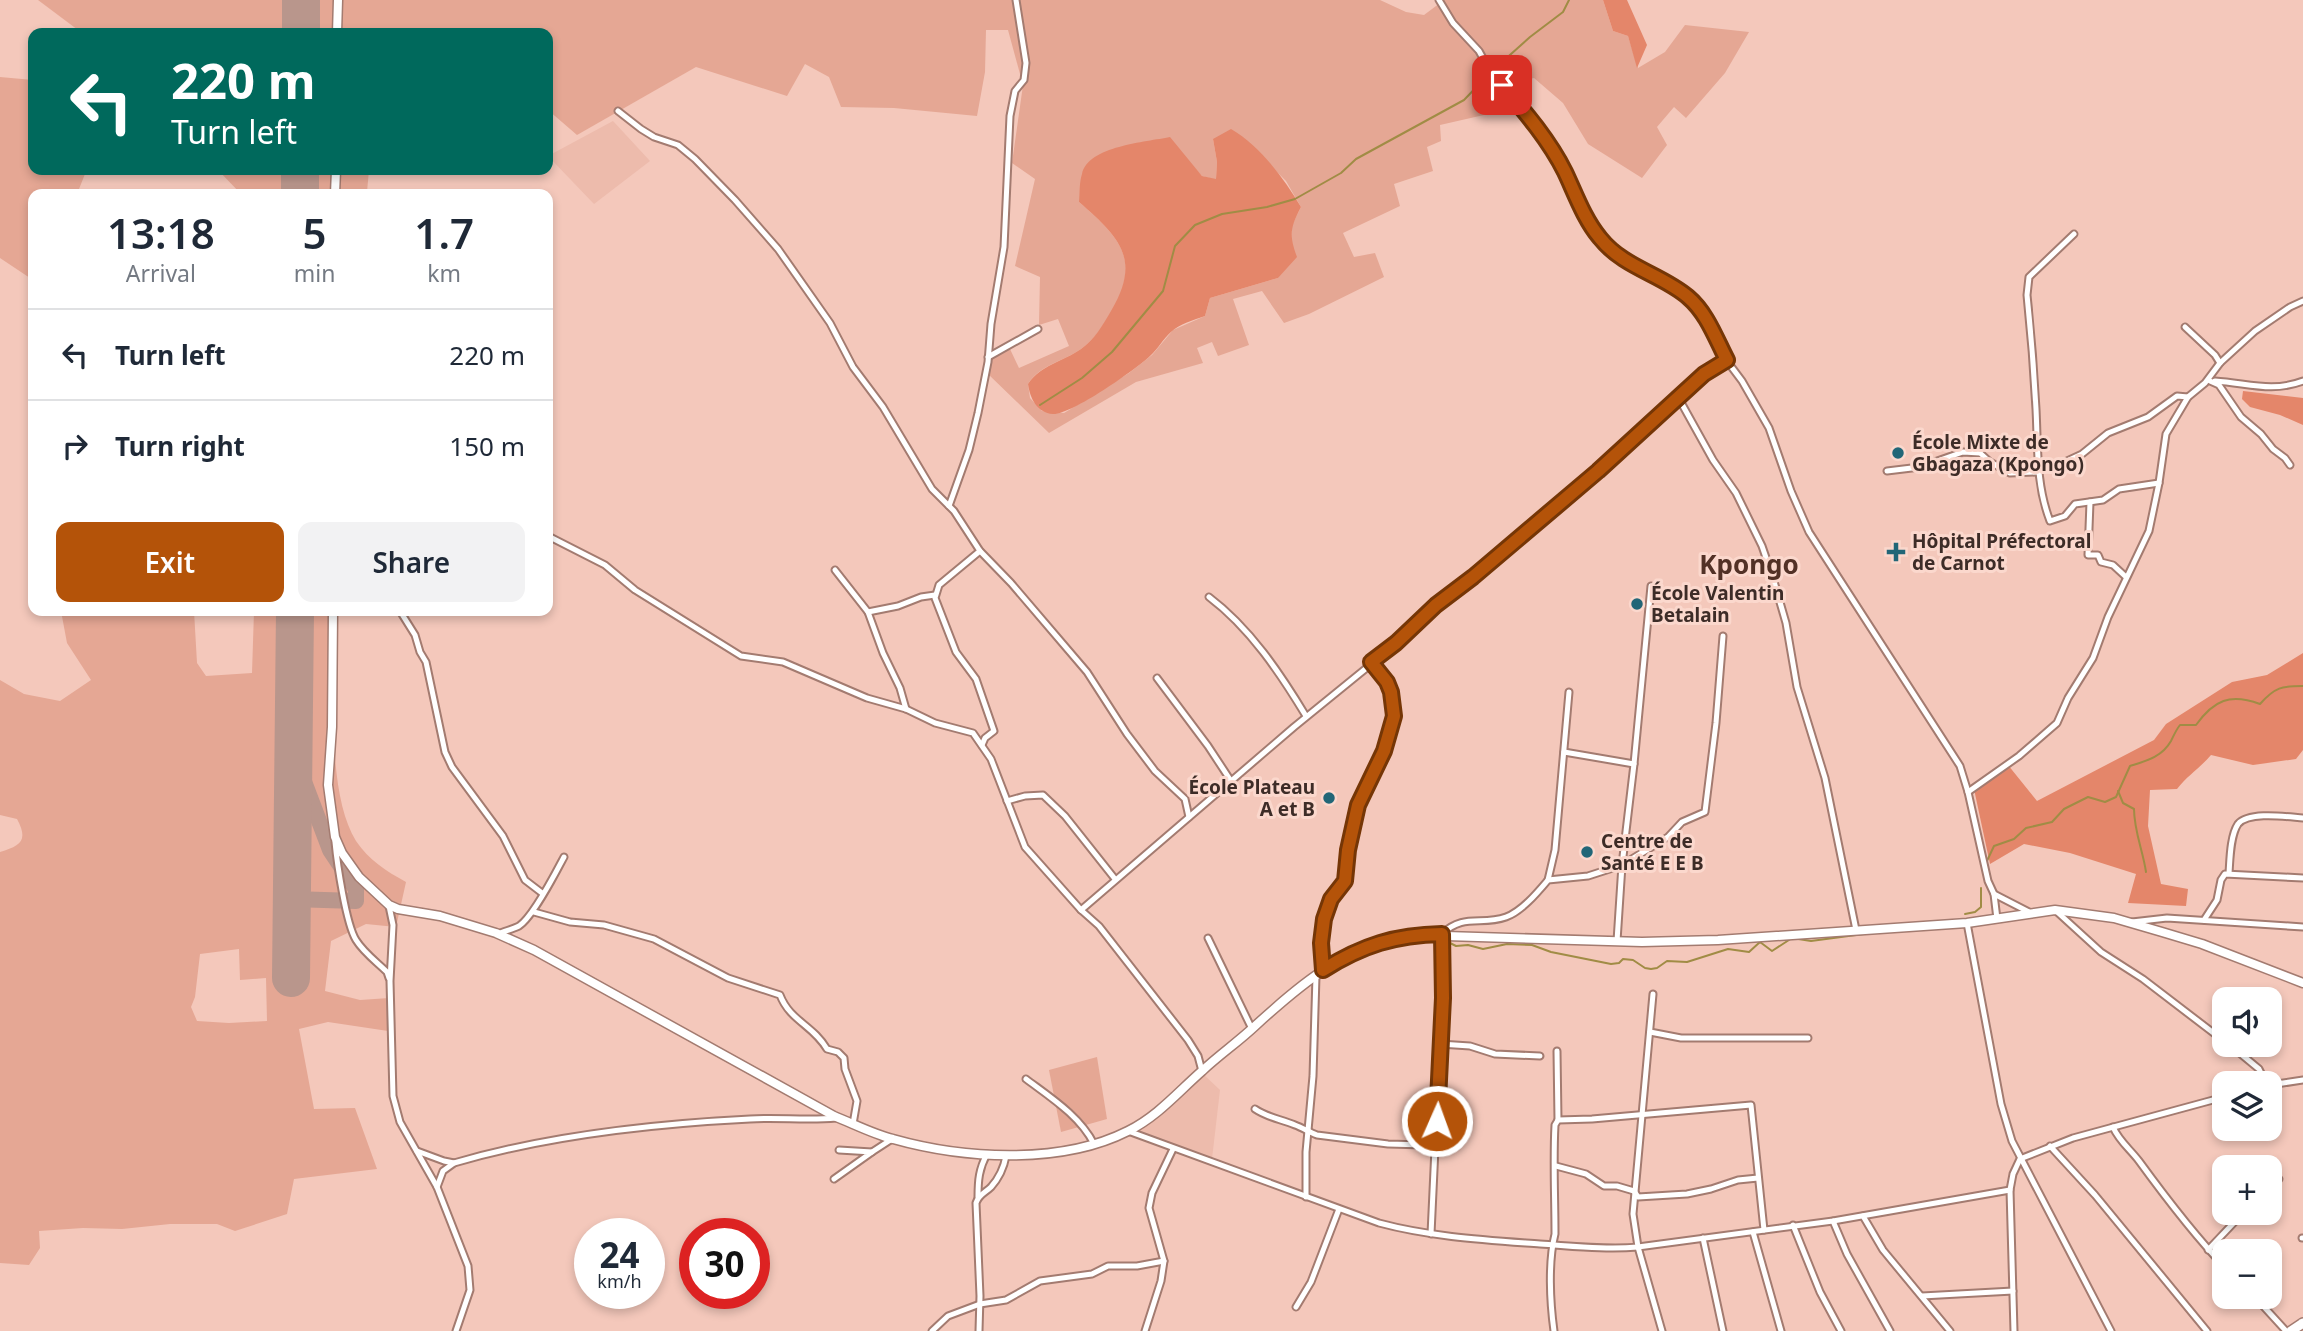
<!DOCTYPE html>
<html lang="en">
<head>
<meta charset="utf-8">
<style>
  body { margin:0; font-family:"Noto Sans",sans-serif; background:#f2f2f3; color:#1f2937; height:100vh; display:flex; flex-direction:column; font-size:26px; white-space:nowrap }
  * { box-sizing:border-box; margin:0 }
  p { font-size:23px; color:#747a83 }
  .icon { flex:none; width:38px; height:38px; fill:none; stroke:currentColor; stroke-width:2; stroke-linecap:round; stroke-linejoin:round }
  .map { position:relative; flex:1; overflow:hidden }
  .side { position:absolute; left:28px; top:189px; width:525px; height:427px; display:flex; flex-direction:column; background:#fff; border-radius:14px; box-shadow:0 4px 10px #0003 }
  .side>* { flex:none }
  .guide { position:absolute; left:28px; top:28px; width:525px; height:147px; border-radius:14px; box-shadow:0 4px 10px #0003; background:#00695c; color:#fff; overflow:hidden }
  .controls { position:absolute; left:2212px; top:987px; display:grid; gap:14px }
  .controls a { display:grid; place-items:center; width:70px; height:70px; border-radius:14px; background:#fff; box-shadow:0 4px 10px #0003; font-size:35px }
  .speed { position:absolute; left:574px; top:1218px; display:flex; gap:14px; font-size:35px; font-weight:700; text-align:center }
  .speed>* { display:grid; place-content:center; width:91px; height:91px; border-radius:50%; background:#fff; box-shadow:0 4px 10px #0003; line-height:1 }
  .speed small { font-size:18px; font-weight:400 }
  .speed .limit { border:10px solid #d22; background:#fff; color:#111 }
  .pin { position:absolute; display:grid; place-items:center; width:60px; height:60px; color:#fff; margin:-30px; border-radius:14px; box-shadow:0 4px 10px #0006 }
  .me { position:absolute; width:77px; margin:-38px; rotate:2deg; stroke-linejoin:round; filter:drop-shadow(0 0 5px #0008) }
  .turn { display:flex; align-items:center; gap:24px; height:147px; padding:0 28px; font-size:32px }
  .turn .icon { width:91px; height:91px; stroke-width:2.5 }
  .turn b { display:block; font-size:49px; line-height:60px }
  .eta { display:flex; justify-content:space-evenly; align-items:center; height:119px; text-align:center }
  .eta b { font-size:42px; font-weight:600; line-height:49px }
  .primary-button { display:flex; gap:14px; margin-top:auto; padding:14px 28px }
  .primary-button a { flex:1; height:80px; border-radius:14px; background:#b45309; color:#fff; font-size:28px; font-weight:600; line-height:80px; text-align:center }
  .primary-button a+a { background:#f2f2f3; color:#1f2937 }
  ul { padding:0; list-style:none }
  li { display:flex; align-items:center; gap:21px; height:91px; padding:0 28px; border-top:2px solid #e0e1e3 }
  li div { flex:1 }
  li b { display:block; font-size:26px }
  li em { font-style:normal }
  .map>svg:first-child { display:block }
  .built { fill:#edbbac }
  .green { fill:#e5a794; fill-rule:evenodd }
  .forest { fill:#e4866a }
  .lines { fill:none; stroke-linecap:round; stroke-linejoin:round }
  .stream { stroke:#a08c45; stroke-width:2 }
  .taxiway { stroke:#b9968c; stroke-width:16 }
  .runway { stroke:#b9968c; stroke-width:38 }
  .street-casing { stroke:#a37b70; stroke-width:9 }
  .secondary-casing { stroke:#a37b70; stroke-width:11 }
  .primary-casing { stroke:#a37b70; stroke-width:12 }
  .street { stroke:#fff; stroke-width:5 }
  .secondary { stroke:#fff; stroke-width:8 }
  .primary { stroke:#fff; stroke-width:9 }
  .route-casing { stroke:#753606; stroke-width:18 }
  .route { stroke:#b45309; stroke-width:12 }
  .poi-dot { fill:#267; stroke:#fbd8cd; stroke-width:2.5 }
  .labels { text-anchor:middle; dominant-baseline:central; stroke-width:6; stroke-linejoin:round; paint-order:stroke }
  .poi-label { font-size:19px; font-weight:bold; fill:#3d2c27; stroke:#fbd8cd; text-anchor:start }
  .district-label { font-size:26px; font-weight:bold; fill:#523126; stroke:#fbd8cd }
</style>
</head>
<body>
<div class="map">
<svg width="2303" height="1331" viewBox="0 0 2303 1331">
  <rect width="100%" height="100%" fill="#f4c8bb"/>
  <!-- built -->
  <g class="built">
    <path d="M613 121 650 161 594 204 548 156Z"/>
    <path d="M1203 1074 1220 1090 1212 1159 1136 1132Z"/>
  </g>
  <!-- green -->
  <g class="green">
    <path d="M38 0H1380L1406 12 1424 15 1444 0H1603L1613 31 1628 36 1638 68 1665 52 1685 25 1749 32 1725 73 1686 118 1674 107 1657 127 1667 145 1642 178 1588 144 1563 103 1534 78 1501 86 1519 107 1440 125 1441 141 1427 147 1433 171 1394 184 1400 206 1343 233 1354 257 1375 253 1384 277 1309 314 1284 323 1262 291 1233 299 1249 345 1218 356 1212 342 1197 348 1203 363 1136 382 1049 433 988 374 990 360 1010 349 1019 368 1069 346 1058 319 1039 325 1040 277 1015 266 1035 179 1012 163 1023 85 1008 30H986L985 72 977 116 894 108 841 107 829 77 805 64 787 96 696 67 577 135 548 110V33H82ZM1213 139 1269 164 1286 181 1301 207 1292 225 1291 241 1278 278 1210 298 1205 316 1173 330 1152 355 1129 373 1084 401 1064 413 1042 411 1030 398 1028 384C1040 365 1062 362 1081 349 1094 340 1104 325 1112 311 1142 259 1119 237 1079 202L1190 163 1202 176 1216 180 1217 162Z"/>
    <path d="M0 77 33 80V170H81L85 174 77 194H33V280L0 258Z"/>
    <path d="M218 170H369L367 192 368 194H241Z"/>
    <path d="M61 611H194L197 663 206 676 252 673 254 611H336C335 672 324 789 356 841 369 860 386 871 406 882L396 927 366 924 331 941 325 991 360 1000 389 998 388 1031 328 1022 299 1029 314 1109 355 1108 377 1169 294 1179 287 1214 235 1231 217 1224H170L122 1229 83 1228 39 1231 40 1248 29 1265 0 1263V852C20 846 29 841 17 819L0 815V680L24 694 60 701 91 680 67 643ZM239 949 240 980 266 978 267 1021 229 1023 197 1021 191 1007 195 997 200 954Z"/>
    <path d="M1097 1057 1107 1119 1061 1132 1049 1070Z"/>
  </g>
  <!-- forest -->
  <g class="forest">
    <path d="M1603 0H1627L1647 45 1637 68 1628 36 1613 31Z"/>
    <path d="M1231 129C1260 146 1284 178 1301 207 1290 228 1289 235 1297 257L1278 278 1210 298 1205 316C1194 320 1179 324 1171 332 1163 339 1158 349 1150 356 1135 370 1071 415 1053 414 1037 413 1030 398 1028 384 1041 365 1062 362 1081 349 1094 340 1103 325 1111 311 1142 259 1119 237 1079 202 1080 193 1079 183 1082 174 1088 146 1146 142 1170 137L1202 176 1216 179 1217 162 1213 139Z"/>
    <path d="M2243 391 2303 398V425L2280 415 2250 407 2242 399Z"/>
    <path d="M2303 653V750L2296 759 2253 765 2211 755C2200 768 2188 775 2177 789L2150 790 2148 826 2161 884 2188 889 2186 906 2128 903 2136 874 2070 853 2024 844 1990 864 1974 789 2008 765 2037 801 2154 740 2166 724 2232 682 2267 675Z"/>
  </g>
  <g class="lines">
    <!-- stream -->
    <g class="stream">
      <path d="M1492 71 1530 37 1563 12 1569 0"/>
      <path d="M1040 405 1082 378 1112 352 1163 291 1175 246 1195 225 1222 214 1267 207 1295 199 1341 173 1356 159 1464 100 1488 75"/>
      <path d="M2118 791 2123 803 2134 809C2134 831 2143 851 2146 872"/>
      <path d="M1986 863 1994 846 2014 839 2026 828 2052 822 2064 809 2088 797 2105 802 2116 797 2130 766C2146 761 2162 757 2171 741 2174 735 2176 730 2180 725H2196C2214 700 2230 693 2260 704 2275 687 2282 686 2303 686"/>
      <path d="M1965 914 1975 912 1981 907V888"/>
      <path d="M1444 940 1456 946 1468 945 1483 949 1507 944 1532 945 1551 952 1611 964 1619 963 1623 959 1633 960 1645 968 1651 969 1657 968 1667 961 1687 962 1728 949 1749 952 1760 942 1772 951 1792 938 1811 941 1871 933"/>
    </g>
    <!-- taxiway -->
    <path class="taxiway" d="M292 899 356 901V889L330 850 294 755"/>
    <!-- runway -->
    <g class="runway">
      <path d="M301 33V0"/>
      <path d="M300 194V170"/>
      <path d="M291 978 295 611"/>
    </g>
    <!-- street casing -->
    <g class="street-casing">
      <g id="street">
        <path d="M1439 0 1453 23 1479 51 1491 73 1521 106 1550 147 1600 239 1633 266 1677 289 1689 298 1704 315 1727 361 1742 381 1769 428 1791 491 1809 532 1960 766 1968 792 1988 881 1994 894 1997 919"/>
        <path d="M618 111 641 129 654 137 678 145 695 159 735 200 778 249 830 323 853 367 883 407 932 489 954 511 980 551 1011 583 1087 672 1127 734 1155 771 1185 799 1189 817"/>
        <path d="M2074 234 2029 277 2027 295C2031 333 2034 371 2036 409 2038 448 2036 485 2050 521L2065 516 2075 504 2103 500 2119 489 2159 483"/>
        <path d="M2185 327 2215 355 2220 363"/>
        <path d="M988 357 1038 329"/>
        <path d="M2210 381 2219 385 2241 417 2261 434 2273 449 2285 458 2290 465"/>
        <path d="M2215 381C2248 383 2271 393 2303 381"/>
        <path d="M1678 397 1713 460 1736 493 1762 546 1773 578 1786 623 1797 687 1825 778 1856 930"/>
        <path d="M2037 468 2056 466 2082 454 2108 433 2148 417 2177 396 2188 397"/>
        <path d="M1887 471 1920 467 1963 452 1980 453 1990 462 2010 473 2037 472"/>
        <path d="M2090 502 2088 555H2098L2101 562 2113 565 2126 577"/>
        <path d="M949 506 969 450 978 413 988 362 991 324 1004 247 1010 116 1015 91 1024 80 1026 63 1016 0"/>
        <path d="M548 536 605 565 635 590 741 656 783 662 867 698 906 709 935 723 973 733 991 759 1025 847 1081 910 1099 926 1188 1040 1198 1056 1202 1071"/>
        <path d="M980 551 939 585 935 598 956 652 976 679 994 731 985 738 982 745"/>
        <path d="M835 570 868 612 883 653 900 688 906 709"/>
        <path d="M1209 597C1250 628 1280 673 1306 716"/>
        <path d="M400 611 415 635 420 652 426 662 445 752 452 767 503 836 525 880 542 893"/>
        <path d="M868 612 898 606 921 597 935 595"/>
        <path d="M1157 678 1208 746 1231 781"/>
        <path d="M1564 752 1634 764"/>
        <path d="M1968 792 2019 756 2057 723 2068 698 2093 658 2108 617 2149 531 2159 483 2166 434 2188 397 2205 383 2220 363 2255 331 2290 307 2303 301"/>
        <path d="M1007 801 1025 796 1043 795 1065 816 1115 879"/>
        <path d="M335 842C337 863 346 924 356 940 364 953 377 962 387 972L389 978"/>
        <path d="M2229 873C2230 860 2230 836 2238 824 2249 811 2288 817 2303 818"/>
        <path d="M1548 880 1555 850 1569 692"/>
        <path d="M1994 894 2029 912"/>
        <path d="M389 906 393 925 390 981 393 1096 400 1122 437 1187 468 1266 470 1290 456 1331"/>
        <path d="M1081 910 1294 727 1396 644 1436 605 1473 577 1598 471 1704 374 1727 361"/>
        <path d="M2055 910 2101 952 2143 979 2224 1041"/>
        <path d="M534 912 570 922 604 925 654 939 728 978 780 995C790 1021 813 1025 827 1049L838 1052 844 1058 845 1069 857 1101 853 1124"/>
        <path d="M2204 920 2217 900 2221 880 2225 874 2303 878"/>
        <path d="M2132 922 2167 918 2303 927"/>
        <path d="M1967 923 2001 1104 2012 1141 2111 1331"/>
        <path d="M498 934C505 931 513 929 519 926 533 917 555 874 564 857"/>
        <path d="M1208 938 1252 1029"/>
        <path d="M1617 941 1622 865 1634 764 1651 586"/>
        <path d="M1323 970 1321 943 1324 919 1331 899 1345 881 1348 850 1358 805 1384 751 1394 716 1391 692 1387 682 1371 662"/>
        <path d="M1653 994 1633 1214 1638 1247 1662 1331"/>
        <path d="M1650 1032 1681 1038H1808"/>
        <path d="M1440 1044 1470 1046 1495 1054 1540 1056"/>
        <path d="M2230 1045 2259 1069 2266 1083"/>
        <path d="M1557 1051 1558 1120"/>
        <path d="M1026 1079C1050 1097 1080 1116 1094 1144"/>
        <path d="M2270 1085 2303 1080"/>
        <path d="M1255 1109C1268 1118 1281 1119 1295 1125 1303 1128 1309 1132 1317 1135L1388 1144 1425 1145"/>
        <path d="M2113 1127C2119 1141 2130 1149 2139 1161 2166 1198 2193 1234 2224 1266"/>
        <path d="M1128 1131 1379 1223C1431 1237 1486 1240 1540 1244 1572 1246 1606 1250 1638 1247L1833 1221 2010 1190"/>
        <path d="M2050 1146 2095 1195 2207 1331"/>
        <path d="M417 1151 444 1161 454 1163"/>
        <path d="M872 1152 892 1139"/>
        <path d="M1556 1166 1586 1174 1604 1186H1617L1634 1191 1638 1197 1687 1194 1711 1189 1738 1180 1758 1178"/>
        <path d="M834 1179 872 1152 839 1150"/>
        <path d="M437 1187 443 1171 454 1163C549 1135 651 1124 750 1119 779 1117 807 1121 836 1118"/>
        <path d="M2270 1189 2279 1179"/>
        <path d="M978 1197C978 1180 979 1169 987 1154"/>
        <path d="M1306 1197V1152L1313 1076 1316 976"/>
        <path d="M1863 1216 1883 1250 1950 1331"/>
        <path d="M1833 1221 1847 1254 1890 1331"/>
        <path d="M1793 1225 1820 1292 1841 1331"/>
        <path d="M1753 1232 1781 1331"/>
        <path d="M1431 1234 1442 998V934C1464 913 1481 926 1506 917 1522 911 1537 893 1548 880L1588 876 1622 865 1668 837 1682 822 1705 812 1716 723 1723 636"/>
        <path d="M1703 1238 1723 1331"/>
        <path d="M2302 1238H2303"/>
        <path d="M2208 1250 2243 1213"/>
        <path d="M1922 1296 2013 1291"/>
        <path d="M2255 1297 2286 1331"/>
        <path d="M1296 1307 1311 1282 1339 1209"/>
        <path d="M932 1331 948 1316 980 1304 1006 1300 1040 1281 1092 1274 1108 1266H1137L1164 1261"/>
        <path d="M979 1331 980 1296 976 1203C979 1194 985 1193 991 1187 999 1178 1004 1167 1006 1156"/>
        <path d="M1145 1331 1161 1281 1164 1261 1149 1208 1152 1193 1173 1149"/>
        <path d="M1554 1331C1550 1302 1548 1262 1555 1234 1555 1197 1553 1161 1555 1125L1558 1120 1592 1119 1751 1105 1764 1230"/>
        <path d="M2014 1331 2010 1190 2013 1174 2020 1159 2073 1138 2224 1097"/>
      </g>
    </g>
    <!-- secondary casing -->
    <g class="secondary-casing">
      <g id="secondary">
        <path d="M337 33 338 0"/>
        <path d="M335 194 336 170"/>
        <path d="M333 611 332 727 328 785 335 837 342 853 359 877 389 905 398 909 440 916 496 933 534 950 834 1116C854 1124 873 1134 893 1139 964 1159 1061 1165 1128 1131 1157 1117 1179 1091 1202 1071 1219 1055 1238 1042 1255 1026 1304 981 1346 946 1414 935L1642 942 1718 940 1967 923 2055 910 2114 918 2162 932 2202 944 2303 983"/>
      </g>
    </g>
    <!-- primary casing -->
    <g class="primary-casing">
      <path id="primary" d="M2291 1331 2303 1323"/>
    </g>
    <!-- street -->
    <use href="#street" class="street"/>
    <!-- secondary -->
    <use href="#secondary" class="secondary"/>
    <!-- primary -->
    <use href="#primary" class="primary"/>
  </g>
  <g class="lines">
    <!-- route casing -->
    <g class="route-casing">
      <path id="route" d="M1437 1121 1443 998 1442 934C1395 935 1363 945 1323 970L1321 943 1324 919 1331 899 1345 881 1348 850 1358 805 1384 751 1394 716 1391 692 1387 682 1371 662 1396 643 1436 605 1473 577 1598 471 1704 374 1727 360C1716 339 1707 313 1688 297 1661 274 1624 268 1600 238 1584 219 1575 193 1565 172 1549 140 1525 112 1502 85"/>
    </g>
    <!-- route -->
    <use href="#route" class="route"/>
  </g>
  <!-- markers -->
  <g class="poi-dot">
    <circle cx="1898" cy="453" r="7"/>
    <path d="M1892.5 541.5h7v7h7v7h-7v7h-7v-7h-7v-7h7z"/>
    <circle cx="1637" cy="604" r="7"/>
    <circle cx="1329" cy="798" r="7"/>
    <circle cx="1587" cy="852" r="7"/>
  </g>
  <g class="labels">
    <!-- poi labels -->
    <g class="poi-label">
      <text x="1912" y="442">École Mixte de<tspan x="1912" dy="22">Gbagaza (Kpongo)</tspan></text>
      <text x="1912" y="541">Hôpital Préfectoral<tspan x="1912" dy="22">de Carnot</tspan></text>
      <text x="1651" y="593">École Valentin<tspan x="1651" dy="22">Betalain</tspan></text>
      <text x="1315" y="787" text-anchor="end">École Plateau<tspan x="1315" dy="22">A et B</tspan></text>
      <text x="1601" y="841">Centre de<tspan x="1601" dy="22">Santé E E B</tspan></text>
    </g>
    <!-- district labels -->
    <g class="district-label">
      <text x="1749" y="564">Kpongo</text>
    </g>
  </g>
</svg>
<div class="controls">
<a><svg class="icon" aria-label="sound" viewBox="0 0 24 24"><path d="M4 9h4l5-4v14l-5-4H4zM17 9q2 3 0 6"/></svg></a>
<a><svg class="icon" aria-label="layers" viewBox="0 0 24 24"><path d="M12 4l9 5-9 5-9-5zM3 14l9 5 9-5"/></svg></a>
<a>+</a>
<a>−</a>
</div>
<div class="speed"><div>24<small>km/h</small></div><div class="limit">30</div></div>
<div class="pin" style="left:1502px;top:85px;background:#d93025"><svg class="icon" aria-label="arrive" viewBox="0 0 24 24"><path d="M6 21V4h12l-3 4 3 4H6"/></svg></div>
<svg class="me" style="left:1437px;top:1121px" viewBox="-20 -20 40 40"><circle r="17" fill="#b45309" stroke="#fff" stroke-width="3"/><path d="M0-11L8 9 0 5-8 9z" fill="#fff"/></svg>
<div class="guide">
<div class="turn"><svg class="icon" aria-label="left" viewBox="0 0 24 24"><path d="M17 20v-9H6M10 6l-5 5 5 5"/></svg><div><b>220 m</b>Turn left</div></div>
</div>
<section class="side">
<div class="eta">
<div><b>13:18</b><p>Arrival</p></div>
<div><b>5</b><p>min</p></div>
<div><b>1.7</b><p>km</p></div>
</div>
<ul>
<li><svg class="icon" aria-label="left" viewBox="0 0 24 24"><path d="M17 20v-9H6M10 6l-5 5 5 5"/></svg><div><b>Turn left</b></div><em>220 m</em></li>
<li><svg class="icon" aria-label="right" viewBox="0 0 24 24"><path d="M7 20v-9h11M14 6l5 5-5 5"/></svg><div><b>Turn right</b></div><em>150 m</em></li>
</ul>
<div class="primary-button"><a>Exit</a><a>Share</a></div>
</section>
</div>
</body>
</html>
